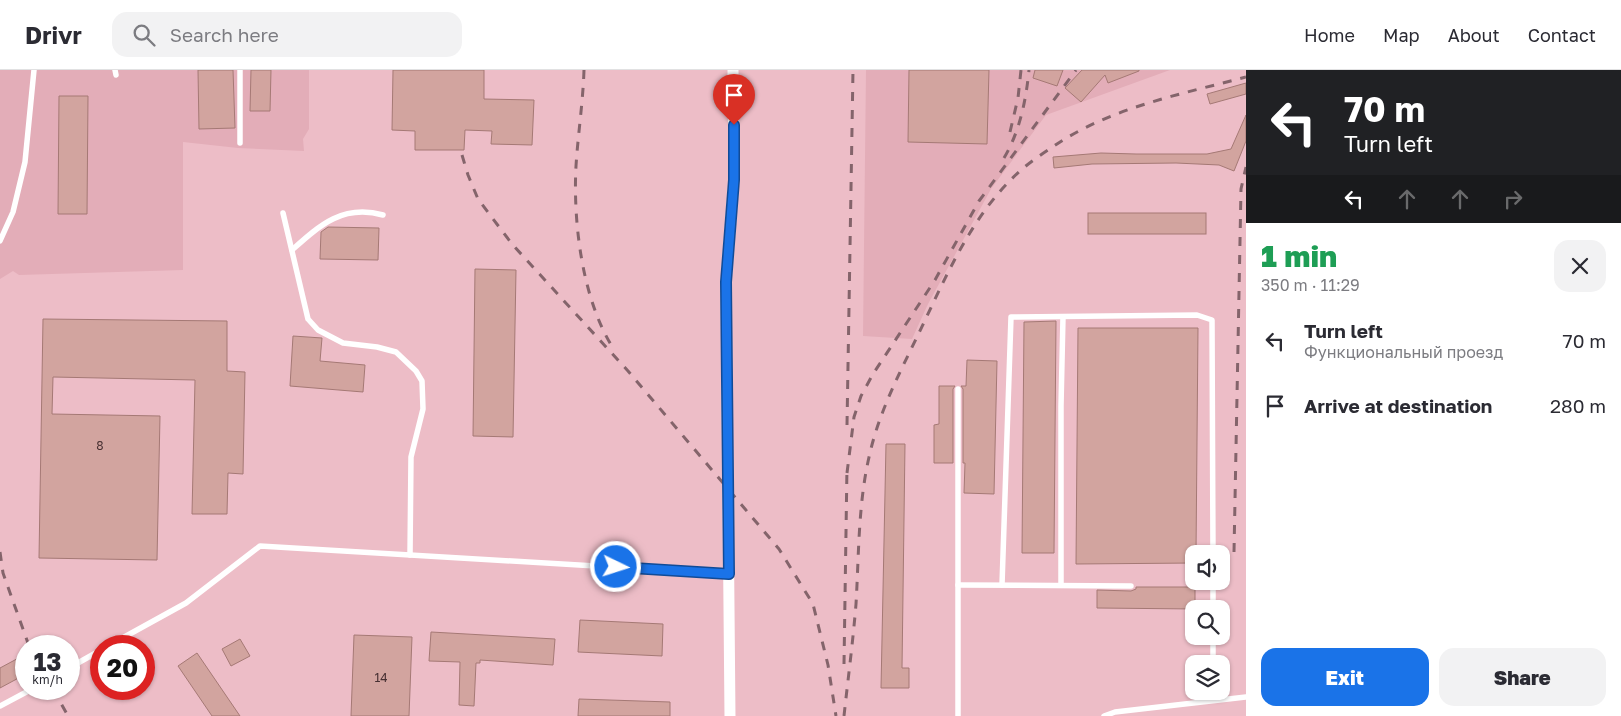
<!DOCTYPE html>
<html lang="en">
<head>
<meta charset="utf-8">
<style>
  body { margin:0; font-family:"Golos Text",sans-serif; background:#f2f2f3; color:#2b2b33; height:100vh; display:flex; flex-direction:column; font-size:19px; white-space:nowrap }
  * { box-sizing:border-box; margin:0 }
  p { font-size:16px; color:#7c7c81 }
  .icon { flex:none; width:28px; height:28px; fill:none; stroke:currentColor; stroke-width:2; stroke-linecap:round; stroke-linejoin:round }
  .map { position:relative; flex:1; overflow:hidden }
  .details { display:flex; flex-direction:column; background:#fff; width:375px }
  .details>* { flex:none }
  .hud { background:#202124; color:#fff; overflow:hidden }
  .controls { position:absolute; left:1185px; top:475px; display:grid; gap:10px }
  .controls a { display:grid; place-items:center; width:45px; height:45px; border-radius:10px; background:#fff; box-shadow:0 1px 4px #0004; font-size:25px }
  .speed { position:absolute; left:15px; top:565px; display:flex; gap:10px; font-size:25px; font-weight:700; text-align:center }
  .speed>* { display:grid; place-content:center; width:65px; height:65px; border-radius:50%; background:#fff; box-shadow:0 1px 4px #0004; line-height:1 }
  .speed small { font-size:12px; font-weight:400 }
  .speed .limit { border:8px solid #d22; background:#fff; color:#111 }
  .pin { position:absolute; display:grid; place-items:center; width:42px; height:42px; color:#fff; margin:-51px -21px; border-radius:50% 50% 50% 0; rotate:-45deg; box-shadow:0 0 5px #0007 }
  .pin .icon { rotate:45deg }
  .me { position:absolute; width:55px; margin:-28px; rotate:94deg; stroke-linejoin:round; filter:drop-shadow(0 0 4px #0008) }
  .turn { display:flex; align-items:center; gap:18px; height:105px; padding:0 15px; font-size:22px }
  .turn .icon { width:65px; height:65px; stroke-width:2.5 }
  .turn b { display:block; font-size:35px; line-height:42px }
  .lanes { display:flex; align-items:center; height:48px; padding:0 15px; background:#0003; justify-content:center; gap:25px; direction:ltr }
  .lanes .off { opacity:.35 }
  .round { display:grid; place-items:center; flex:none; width:52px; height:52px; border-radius:15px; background:#f2f2f3 }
  .headline { display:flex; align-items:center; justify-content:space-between; height:85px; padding:0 15px }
  h1 { font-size:30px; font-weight:800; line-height:38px; color:#1e9e55 }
  .action { display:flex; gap:10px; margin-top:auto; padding:10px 15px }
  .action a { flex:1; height:58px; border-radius:15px; background:#1a73e8; color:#fff; font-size:20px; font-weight:800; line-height:58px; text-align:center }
  .action a+a { background:#f2f2f3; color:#2b2b33 }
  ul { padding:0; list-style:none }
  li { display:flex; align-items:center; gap:15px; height:65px; padding:0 15px }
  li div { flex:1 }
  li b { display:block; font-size:19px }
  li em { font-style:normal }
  header { display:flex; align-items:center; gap:30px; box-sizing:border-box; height:70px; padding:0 25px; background:#fff; border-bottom:1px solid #e1e1e2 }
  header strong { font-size:24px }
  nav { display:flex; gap:28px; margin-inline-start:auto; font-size:18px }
  .search { width:350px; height:45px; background:#f2f2f3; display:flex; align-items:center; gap:12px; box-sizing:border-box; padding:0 18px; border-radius:15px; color:#7c7c81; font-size:19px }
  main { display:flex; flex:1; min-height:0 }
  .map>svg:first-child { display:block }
  .built { fill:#e3adb8 }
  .building { fill:#d2a49f; stroke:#a57975 }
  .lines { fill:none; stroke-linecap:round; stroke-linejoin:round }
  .lane { stroke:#fff; stroke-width:5.5 }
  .street { stroke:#fff; stroke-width:11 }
  .rail { stroke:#84646b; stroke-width:3; stroke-dasharray:9 9; stroke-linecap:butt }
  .route-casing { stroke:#114b97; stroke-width:12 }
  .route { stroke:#1a73e8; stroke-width:9 }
  .labels { text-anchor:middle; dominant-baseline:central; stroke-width:5; stroke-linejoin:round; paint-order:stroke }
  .number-label { font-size:12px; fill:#473032 }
</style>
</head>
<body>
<header>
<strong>Drivr</strong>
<div class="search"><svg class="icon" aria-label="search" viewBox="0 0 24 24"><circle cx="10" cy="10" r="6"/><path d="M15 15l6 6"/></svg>Search here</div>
<nav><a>Home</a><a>Map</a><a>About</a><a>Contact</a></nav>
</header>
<main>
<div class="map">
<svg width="1246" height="646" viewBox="0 0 1246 646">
  <rect width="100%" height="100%" fill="#edbdc7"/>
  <!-- built -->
  <g class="built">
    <path d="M0 0H309V59L303 69 304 81 238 78 183 72V200L19 205 13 201 0 209Z"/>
    <path d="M866 0H1170L1046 45 991 119 928 234 912 269 863 266Z"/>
  </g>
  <!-- building -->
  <g class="building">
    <path d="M198 0H233L235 58 199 59Z"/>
    <path d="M251 0H271L270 41H250Z"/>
    <path d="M393 0H484V29L534 30 532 75 491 74 492 61 465 60 464 80H415V61L392 60Z"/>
    <path d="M909 0H989L987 74 908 72Z"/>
    <path d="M1035 0H1063L1057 16 1033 8Z"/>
    <path d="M1082 0H1139V1L1108 13 1105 5 1081 32 1065 18Z"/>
    <path d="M1246 13V24L1210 34 1207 24Z"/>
    <path d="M59 26H88L87 144H58Z"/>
    <path d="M1246 45V71L1234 101 1219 95 1176 93 1092 94 1054 98 1053 87 1101 83 1136 84H1207L1231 79Z"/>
    <rect x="1088" y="143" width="118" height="21"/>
    <path d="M328 157 379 158 378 190 320 189 321 162Z"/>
    <path d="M475 199 516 200 513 367 473 366Z"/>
    <path d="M43 249 227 251V301L245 302 243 404 228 403 227 444H192L195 310 53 307 52 344 160 346 157 490 39 488Z"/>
    <path d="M1056 251 1054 483H1022L1024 252Z"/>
    <path d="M1078 258H1198L1196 484H1194V493L1076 494Z"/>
    <path d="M293 266 322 268 320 291 365 295 363 322 290 316Z"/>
    <path d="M967 290 997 291 994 424 964 423 965 393H963V319L961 316H966Z"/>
    <path d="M939 316H955L953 319V393H934V355L939 354Z"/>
    <path d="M886 374H905L902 598H909V618H881Z"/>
    <path d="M1136 517H1195V539L1097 538V520L1131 521 1136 519Z"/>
    <path d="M580 550 663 554 662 586 578 582Z"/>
    <path d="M431 562 555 569 553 595 480 590V593H476L474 636 459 635 460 592 429 591Z"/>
    <path d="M354 565 412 567 409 646H351Z"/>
    <path d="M240 569 250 586 231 596 222 579Z"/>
    <path d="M197 583 240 646H212L178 596Z"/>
    <path d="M26 584V604L0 618V598Z"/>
    <path d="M579 629 670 632V646H578Z"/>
  </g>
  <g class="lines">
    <!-- lane -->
    <g class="lane">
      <path d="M115 0 116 5"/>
      <path d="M240 0V73"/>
      <path d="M283 143 308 249 318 260 343 273 377 277 396 282 416 301 422 311 423 339 411 387 410 485"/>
      <path d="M0 171 13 142 25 92 34 0"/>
      <path d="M292 180C320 155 343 134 383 145"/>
      <path d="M958 319V646"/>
      <path d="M1213 511V539"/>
      <path d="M958 515 1131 516"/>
      <path d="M1002 515 1011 247 1197 245 1212 250 1213 484"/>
      <path d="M1061 515V336L1063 247"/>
      <path d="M1213 566V594"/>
      <path d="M108 576 186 533 260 476 729 504"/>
      <path d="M69 598 101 580"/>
      <path d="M1213 621V630"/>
      <path d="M0 636 32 619"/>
      <path d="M1104 646 1115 642 1246 627"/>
    </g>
    <!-- street -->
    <path class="street" d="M730 646 726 212 734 110 733 0"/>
    <!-- rail -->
    <g class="rail">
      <path d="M584 0C583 32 578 64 576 96 573 152 582 229 613 278"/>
      <path d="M1010 62 1018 28 1021 0"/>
      <path d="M462 85 468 105 478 129 512 174 628 301 779 479 813 534 828 595 836 646"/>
      <path d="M1004 88C1020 61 1026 30 1029 0"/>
      <path d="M847 355 853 0"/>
      <path d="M847 403 854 347 861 326 873 304 935 210 979 131 1076 0"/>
      <path d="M0 482 3 503 29 576"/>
      <path d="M1234 482 1241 119 1246 97"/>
      <path d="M844 594 847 396"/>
      <path d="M53 619 68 646"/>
      <path d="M844 646C848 609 853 571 856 534 859 484 858 432 870 383 879 343 899 304 917 267 945 209 971 145 1020 101 1031 91 1045 82 1057 74 1113 37 1182 24 1246 7"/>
    </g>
  </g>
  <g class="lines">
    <!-- route casing -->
    <g class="route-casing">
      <path id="route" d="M616 497 729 504 726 212 734 110V55"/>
    </g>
    <!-- route -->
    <use href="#route" class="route"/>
  </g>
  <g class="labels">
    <!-- number labels -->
    <g class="number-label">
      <text x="100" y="375">8</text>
      <text x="381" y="607">14</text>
    </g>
  </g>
</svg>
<div class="controls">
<a><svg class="icon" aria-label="sound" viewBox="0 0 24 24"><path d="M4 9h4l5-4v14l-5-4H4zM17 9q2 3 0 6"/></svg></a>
<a><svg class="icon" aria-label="search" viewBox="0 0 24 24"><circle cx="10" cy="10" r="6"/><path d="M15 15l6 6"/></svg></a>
<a><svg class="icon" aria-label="layers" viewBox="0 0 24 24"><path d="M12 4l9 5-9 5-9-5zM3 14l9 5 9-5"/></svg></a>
</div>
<div class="speed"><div>13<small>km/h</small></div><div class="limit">20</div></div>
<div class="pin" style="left:734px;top:55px;background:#d93025"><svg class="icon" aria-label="arrive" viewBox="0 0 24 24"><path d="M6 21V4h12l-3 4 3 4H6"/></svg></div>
<svg class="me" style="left:616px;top:497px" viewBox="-20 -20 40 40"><circle r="17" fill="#1a73e8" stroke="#fff" stroke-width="3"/><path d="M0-11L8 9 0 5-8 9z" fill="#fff"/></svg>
</div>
<section class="details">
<div class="hud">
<div class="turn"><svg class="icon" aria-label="left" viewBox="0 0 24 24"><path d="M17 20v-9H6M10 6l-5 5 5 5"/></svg><div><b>70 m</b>Turn left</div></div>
<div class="lanes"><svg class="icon" aria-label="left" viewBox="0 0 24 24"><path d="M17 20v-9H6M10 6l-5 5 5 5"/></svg><svg class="icon off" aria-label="ahead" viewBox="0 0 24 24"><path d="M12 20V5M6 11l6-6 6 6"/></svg><svg class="icon off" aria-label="ahead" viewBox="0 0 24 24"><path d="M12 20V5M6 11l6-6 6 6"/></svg><svg class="icon off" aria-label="right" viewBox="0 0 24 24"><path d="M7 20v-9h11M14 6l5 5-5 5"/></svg></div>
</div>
<div class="headline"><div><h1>1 min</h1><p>350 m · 11:29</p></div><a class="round"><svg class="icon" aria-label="close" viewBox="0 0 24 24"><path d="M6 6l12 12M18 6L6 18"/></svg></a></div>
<ul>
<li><svg class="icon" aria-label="left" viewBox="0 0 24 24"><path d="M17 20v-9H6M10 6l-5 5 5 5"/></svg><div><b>Turn left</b><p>Функциональный проезд</p></div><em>70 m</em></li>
<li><svg class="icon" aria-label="arrive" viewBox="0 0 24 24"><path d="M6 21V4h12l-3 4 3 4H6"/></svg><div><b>Arrive at destination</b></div><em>280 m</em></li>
</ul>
<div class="action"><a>Exit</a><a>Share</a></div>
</section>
</main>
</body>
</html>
